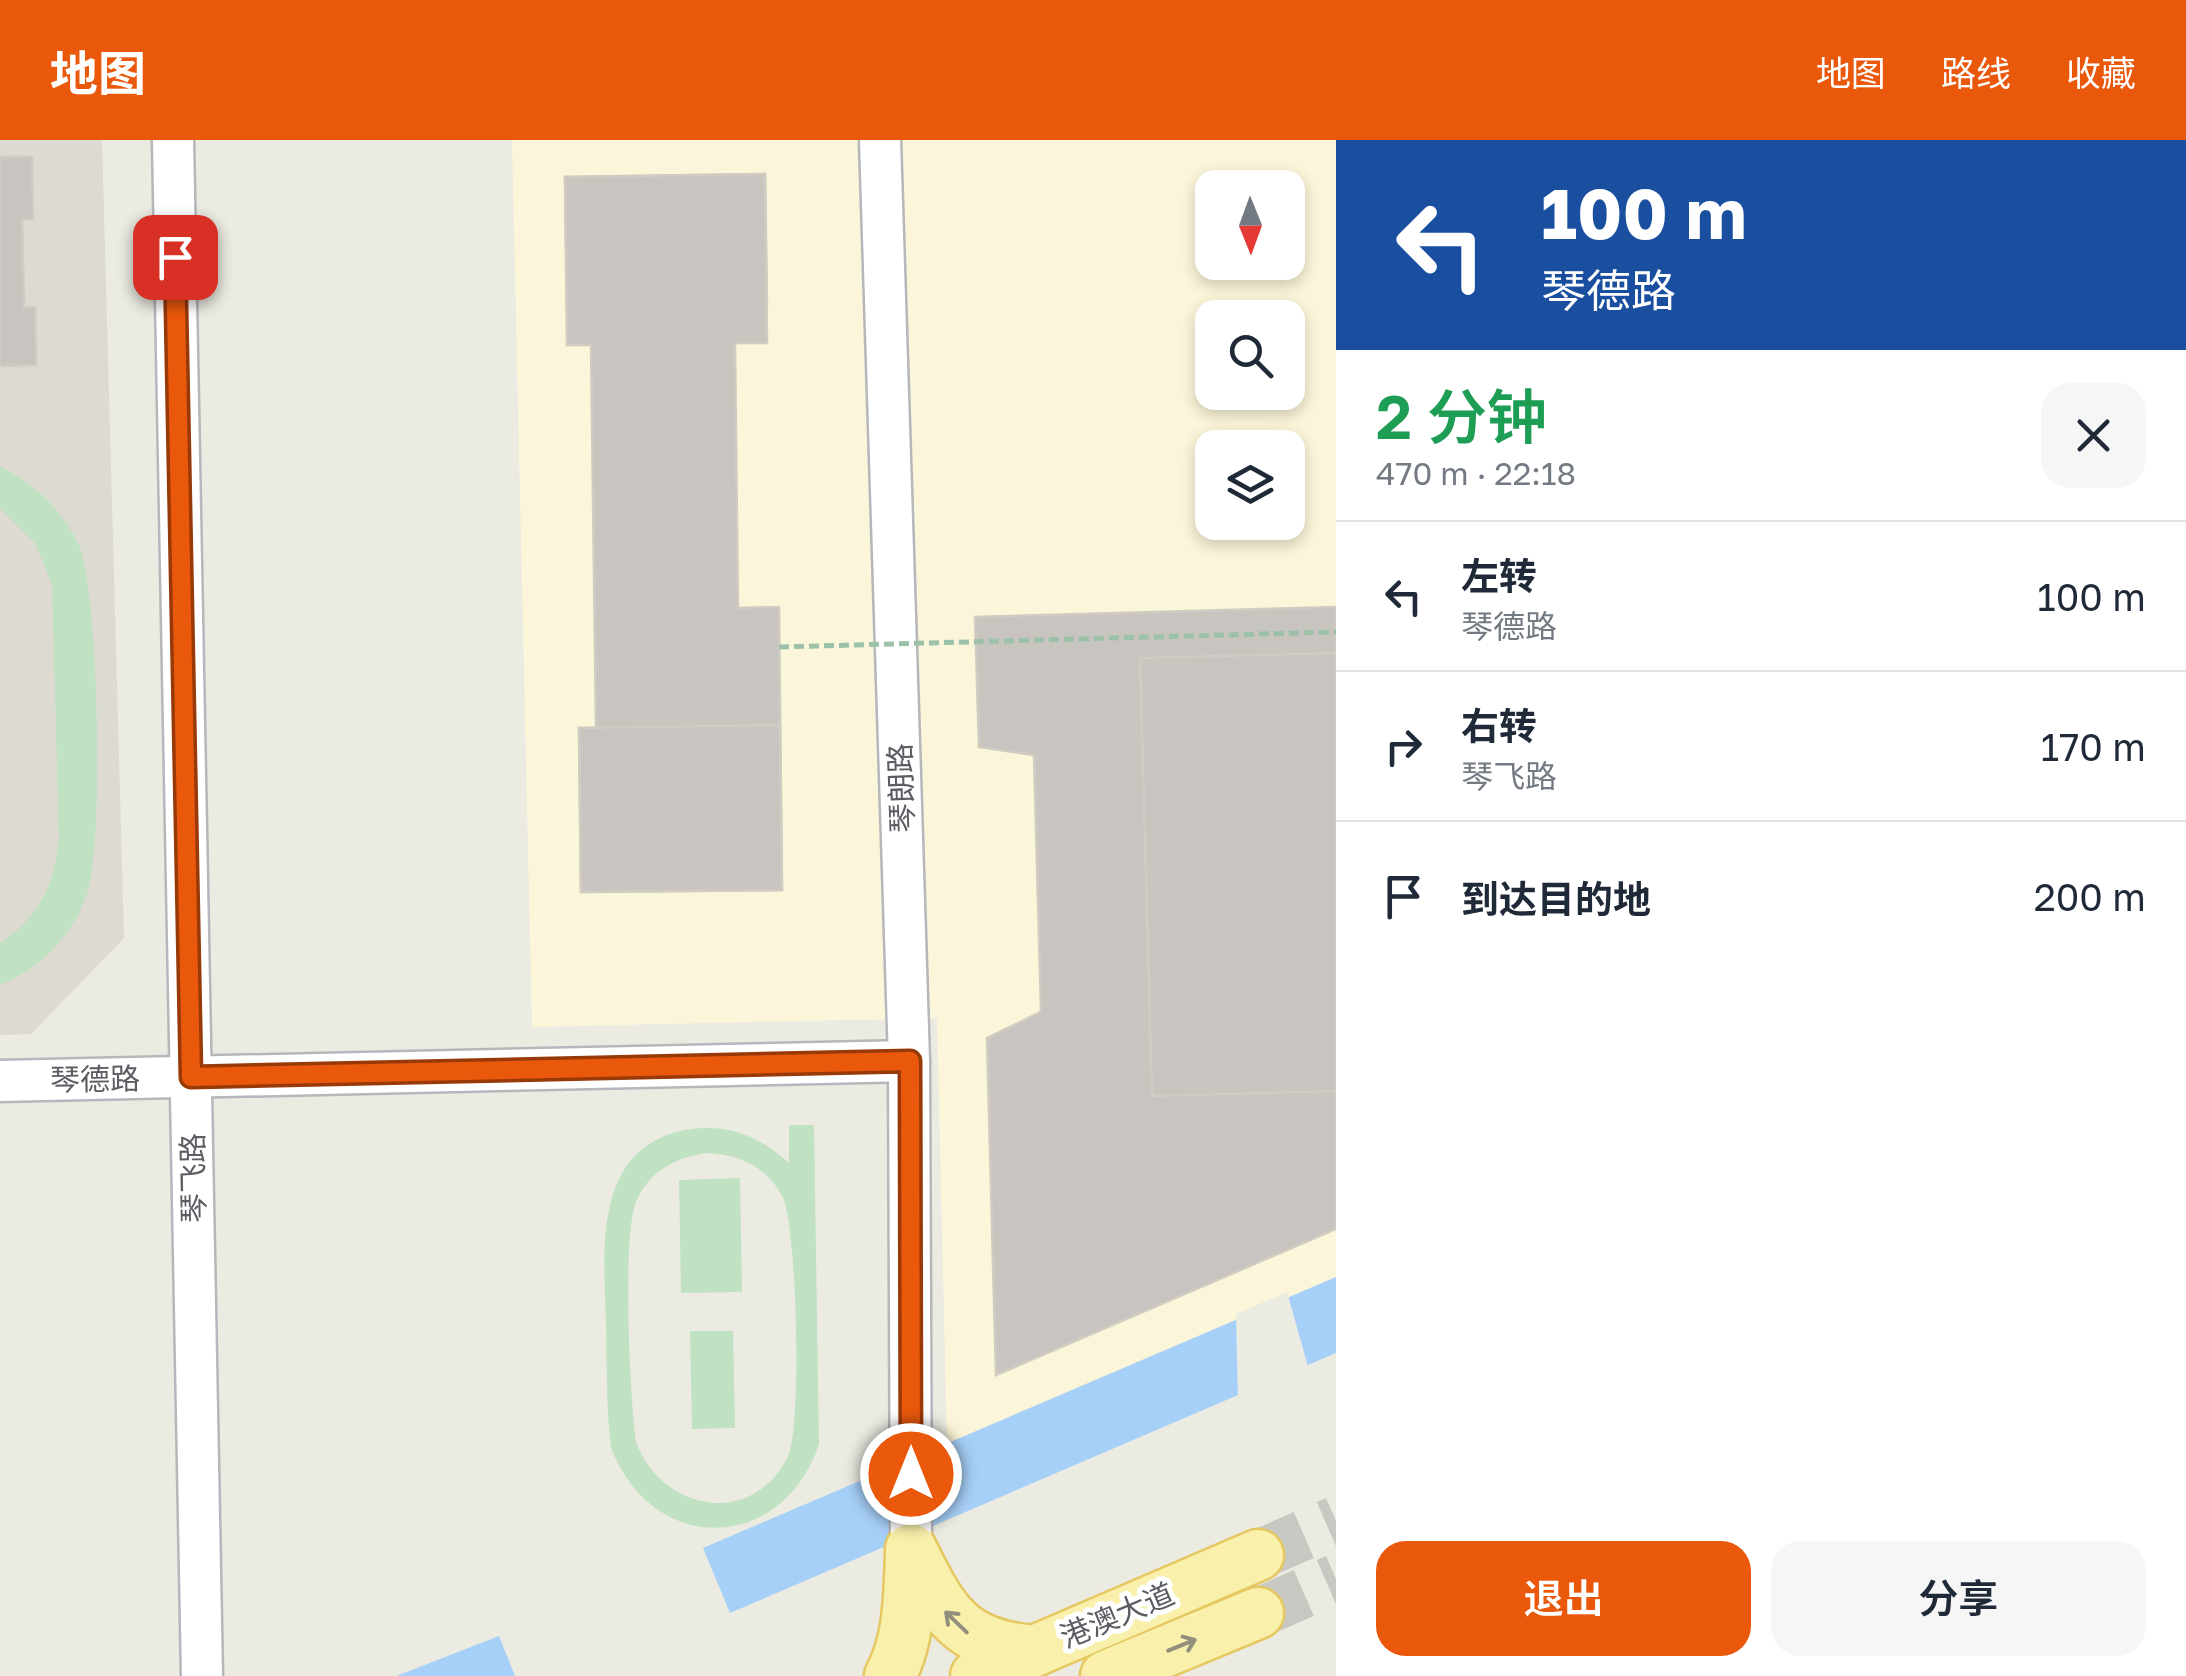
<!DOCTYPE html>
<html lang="zh">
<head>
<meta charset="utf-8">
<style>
  body { margin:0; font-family:"Golos Text","Noto Sans SC",sans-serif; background:#f6f6f7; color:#1f2937; height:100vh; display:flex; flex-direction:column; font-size:38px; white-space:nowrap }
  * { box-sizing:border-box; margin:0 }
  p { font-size:32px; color:#747a83 }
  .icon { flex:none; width:55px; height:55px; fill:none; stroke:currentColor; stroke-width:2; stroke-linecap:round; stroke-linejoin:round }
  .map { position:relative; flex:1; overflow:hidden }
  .drawer { display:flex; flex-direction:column; background:#fff; width:850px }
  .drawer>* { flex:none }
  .hud { background:#1a4fa0; color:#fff; overflow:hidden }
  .needle { width:65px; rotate:179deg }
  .controls { position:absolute; left:1195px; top:30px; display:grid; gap:20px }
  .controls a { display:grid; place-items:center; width:110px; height:110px; border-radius:20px; background:#fff; box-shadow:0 5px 15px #0003; font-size:50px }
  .pin { position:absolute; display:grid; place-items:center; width:85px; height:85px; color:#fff; margin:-42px; border-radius:20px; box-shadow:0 5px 15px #0006 }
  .me { position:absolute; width:110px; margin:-55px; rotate:0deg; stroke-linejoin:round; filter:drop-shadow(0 0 8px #0008) }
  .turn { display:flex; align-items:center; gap:35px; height:210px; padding:0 40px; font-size:45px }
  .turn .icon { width:130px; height:130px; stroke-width:2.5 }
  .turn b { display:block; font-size:70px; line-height:85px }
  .round { display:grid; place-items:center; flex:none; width:105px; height:105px; border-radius:30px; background:#f6f6f7 }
  .head { display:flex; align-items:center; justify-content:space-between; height:170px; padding:0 40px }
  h1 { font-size:60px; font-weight:600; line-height:75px; color:#1e9e55 }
  .cta { display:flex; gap:20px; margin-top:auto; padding:20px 40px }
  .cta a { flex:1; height:115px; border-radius:30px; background:#ea580c; color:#fff; font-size:40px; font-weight:600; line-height:115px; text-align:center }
  .cta a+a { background:#f6f6f7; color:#1f2937 }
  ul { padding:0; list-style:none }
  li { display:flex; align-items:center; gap:30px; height:150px; padding:0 40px; border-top:2px solid #e0e1e3 }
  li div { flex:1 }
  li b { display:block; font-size:38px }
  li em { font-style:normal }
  header { display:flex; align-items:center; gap:60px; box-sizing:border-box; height:140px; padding:0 50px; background:#ea580c; color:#fff }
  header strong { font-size:48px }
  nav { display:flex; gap:55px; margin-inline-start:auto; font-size:35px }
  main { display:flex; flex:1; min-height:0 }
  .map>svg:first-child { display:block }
  .commercial { fill:#fbf5d9; fill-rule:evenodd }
  .education { fill:#dcdad1 }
  .green { fill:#c0e2c2; fill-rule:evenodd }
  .water { fill:#a7d0f8 }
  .pier { fill:#ecebe2 }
  .building { fill:#c8c4c0; stroke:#d0ccc1; stroke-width:2.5 }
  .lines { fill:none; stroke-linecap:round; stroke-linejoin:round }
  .major-tunnel { stroke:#c8c8c2; stroke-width:50; stroke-dasharray:50 25; stroke-linecap:butt }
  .minor-casing { stroke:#b5b7bc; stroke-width:45 }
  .major-casing { stroke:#e5c862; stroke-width:55 }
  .minor { stroke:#fff; stroke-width:40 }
  .major { stroke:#f8f0ab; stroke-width:50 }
  .path-bridge { stroke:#9bc2a8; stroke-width:5; stroke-dasharray:10 5; stroke-linecap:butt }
  .oneway { stroke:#92907c }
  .route-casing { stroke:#983908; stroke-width:25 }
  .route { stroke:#ea580c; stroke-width:18 }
  .labels { text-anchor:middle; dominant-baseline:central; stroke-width:10; stroke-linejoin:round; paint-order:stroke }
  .street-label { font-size:30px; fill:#5b5d62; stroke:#fff }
</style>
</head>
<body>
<header>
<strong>地图</strong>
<nav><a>地图</a><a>路线</a><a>收藏</a></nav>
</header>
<main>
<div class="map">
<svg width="1336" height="1536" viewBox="0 0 1336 1536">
  <rect width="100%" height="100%" fill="#ecebe2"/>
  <!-- commercial -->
  <path class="commercial" d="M512 0H1336V1137L947 1303 937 878 532 887ZM1212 48H1288V122H1212ZM1212 178H1288V252H1212ZM1212 308H1288V382H1212Z"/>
  <!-- education -->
  <path class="education" d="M0 0H102L124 798 31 894 0 895Z"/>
  <!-- green -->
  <g class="green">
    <path d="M0 326C35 344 62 370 79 405 99 450 104 707 87 754 73 795 40 829 0 845V803C38 779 55 744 59 699L52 444 35 403 0 369Z"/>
    <path d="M789 985H814L819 1304C782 1414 653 1416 611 1308 606 1268 607 1226 606 1185 604 1111 591 1004 691 989 730 984 761 997 789 1023ZM709 1013C740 1015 769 1028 783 1058 797 1087 802 1288 788 1316 753 1389 661 1371 636 1302 630 1260 622 1096 636 1062 649 1031 677 1016 709 1013Z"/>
    <path d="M740 1038 742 1152 681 1153 679 1040Z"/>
    <path d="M690 1191H733L735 1288 692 1289Z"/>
  </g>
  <!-- water -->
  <g class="water">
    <path d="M1336 1137V1213L730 1473 703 1408Z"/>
    <path d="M499 1496 515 1536H397L399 1535Z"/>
  </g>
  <!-- pier -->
  <path class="pier" d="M1287 1152 1309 1230 1238 1261 1236 1174Z"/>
  <!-- building -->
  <g class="building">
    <path d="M0 17H32L33 79H22L24 167H35L36 225 0 226Z"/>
    <path d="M765 34 767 166 567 169 565 37Z"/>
    <path d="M765 34 767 203H735L738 468 779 467 782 750 581 752 579 588H596L591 205H567L565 37Z"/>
    <path d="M1336 467V1089L996 1235 987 898 1041 872 1034 615 979 607 975 477Z"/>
    <path d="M1336 513V951L1152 956 1140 518Z"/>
    <path d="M780 585 782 750 581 752 579 588Z"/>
  </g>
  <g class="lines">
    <!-- major-tunnel -->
    <g class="major-tunnel">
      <path d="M1258 1415 1336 1381"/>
      <path d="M1258 1473 1336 1439"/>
    </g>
    <!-- minor casing -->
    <g class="minor-casing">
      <g id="minor">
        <path d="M173 0 202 1536"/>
        <path d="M880 0 909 921 911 1409"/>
        <path d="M0 941 909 921"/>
      </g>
    </g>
    <!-- major casing -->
    <g class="major-casing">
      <g id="major">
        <path d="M911 1409C943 1473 958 1504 1034 1511"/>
        <path d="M890 1536C910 1499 909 1456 911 1414"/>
        <path d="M976 1536 1258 1415"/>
        <path d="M1106 1536 1258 1473"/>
      </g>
    </g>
    <!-- minor -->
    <use href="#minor" class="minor"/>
    <!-- major -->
    <use href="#major" class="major"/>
    <!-- path-bridge -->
    <path class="path-bridge" d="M779 507 1336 492"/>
  </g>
  <!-- one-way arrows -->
  <defs><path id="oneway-shaft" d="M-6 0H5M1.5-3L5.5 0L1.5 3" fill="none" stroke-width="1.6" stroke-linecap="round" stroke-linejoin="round" transform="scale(2.5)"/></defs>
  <g class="oneway">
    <use href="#oneway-shaft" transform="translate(956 1482) rotate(-136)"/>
    <use href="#oneway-shaft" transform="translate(1182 1505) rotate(-22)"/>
  </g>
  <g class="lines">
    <!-- route casing -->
    <g class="route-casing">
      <path id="route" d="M175 117 191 937 910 921 911 1334"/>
    </g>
    <!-- route -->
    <use href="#route" class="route"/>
  </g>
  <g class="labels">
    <!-- street labels -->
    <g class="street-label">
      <text transform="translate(901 648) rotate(-92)">琴朗路</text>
      <text transform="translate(95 939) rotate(-1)">琴德路</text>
      <text transform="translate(193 1038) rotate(-91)">琴飞路</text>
      <text transform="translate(1117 1475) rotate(-23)">港澳大道</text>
    </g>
  </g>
</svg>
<div class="controls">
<a><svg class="needle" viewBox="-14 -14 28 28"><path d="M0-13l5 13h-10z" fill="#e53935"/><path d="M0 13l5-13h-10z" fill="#747a83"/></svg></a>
<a><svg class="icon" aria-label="search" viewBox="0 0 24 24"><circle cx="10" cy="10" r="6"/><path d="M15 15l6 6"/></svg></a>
<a><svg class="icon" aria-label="layers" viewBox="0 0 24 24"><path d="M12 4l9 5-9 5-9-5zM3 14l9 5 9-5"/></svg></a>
</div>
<div class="pin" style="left:175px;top:117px;background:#d93025"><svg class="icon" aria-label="arrive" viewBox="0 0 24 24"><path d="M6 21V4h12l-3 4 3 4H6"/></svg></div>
<svg class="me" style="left:911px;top:1334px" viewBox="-20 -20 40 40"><circle r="17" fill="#ea580c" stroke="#fff" stroke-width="3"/><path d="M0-11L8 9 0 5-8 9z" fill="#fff"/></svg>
</div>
<section class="drawer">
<div class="hud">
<div class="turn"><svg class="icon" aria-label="left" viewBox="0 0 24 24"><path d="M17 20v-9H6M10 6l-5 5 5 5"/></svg><div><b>100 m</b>琴德路</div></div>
</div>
<div class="head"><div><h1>2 分钟</h1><p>470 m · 22:18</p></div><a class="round"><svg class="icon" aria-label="close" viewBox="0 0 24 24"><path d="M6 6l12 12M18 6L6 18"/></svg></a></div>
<ul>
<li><svg class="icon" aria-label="left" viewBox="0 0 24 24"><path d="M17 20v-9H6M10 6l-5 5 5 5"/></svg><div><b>左转</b><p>琴德路</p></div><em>100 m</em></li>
<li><svg class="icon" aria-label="right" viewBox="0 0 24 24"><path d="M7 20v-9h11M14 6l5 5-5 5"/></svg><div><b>右转</b><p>琴飞路</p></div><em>170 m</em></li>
<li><svg class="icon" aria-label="arrive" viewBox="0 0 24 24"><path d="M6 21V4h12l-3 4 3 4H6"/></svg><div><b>到达目的地</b></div><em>200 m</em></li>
</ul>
<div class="cta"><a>退出</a><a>分享</a></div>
</section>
</main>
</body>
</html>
